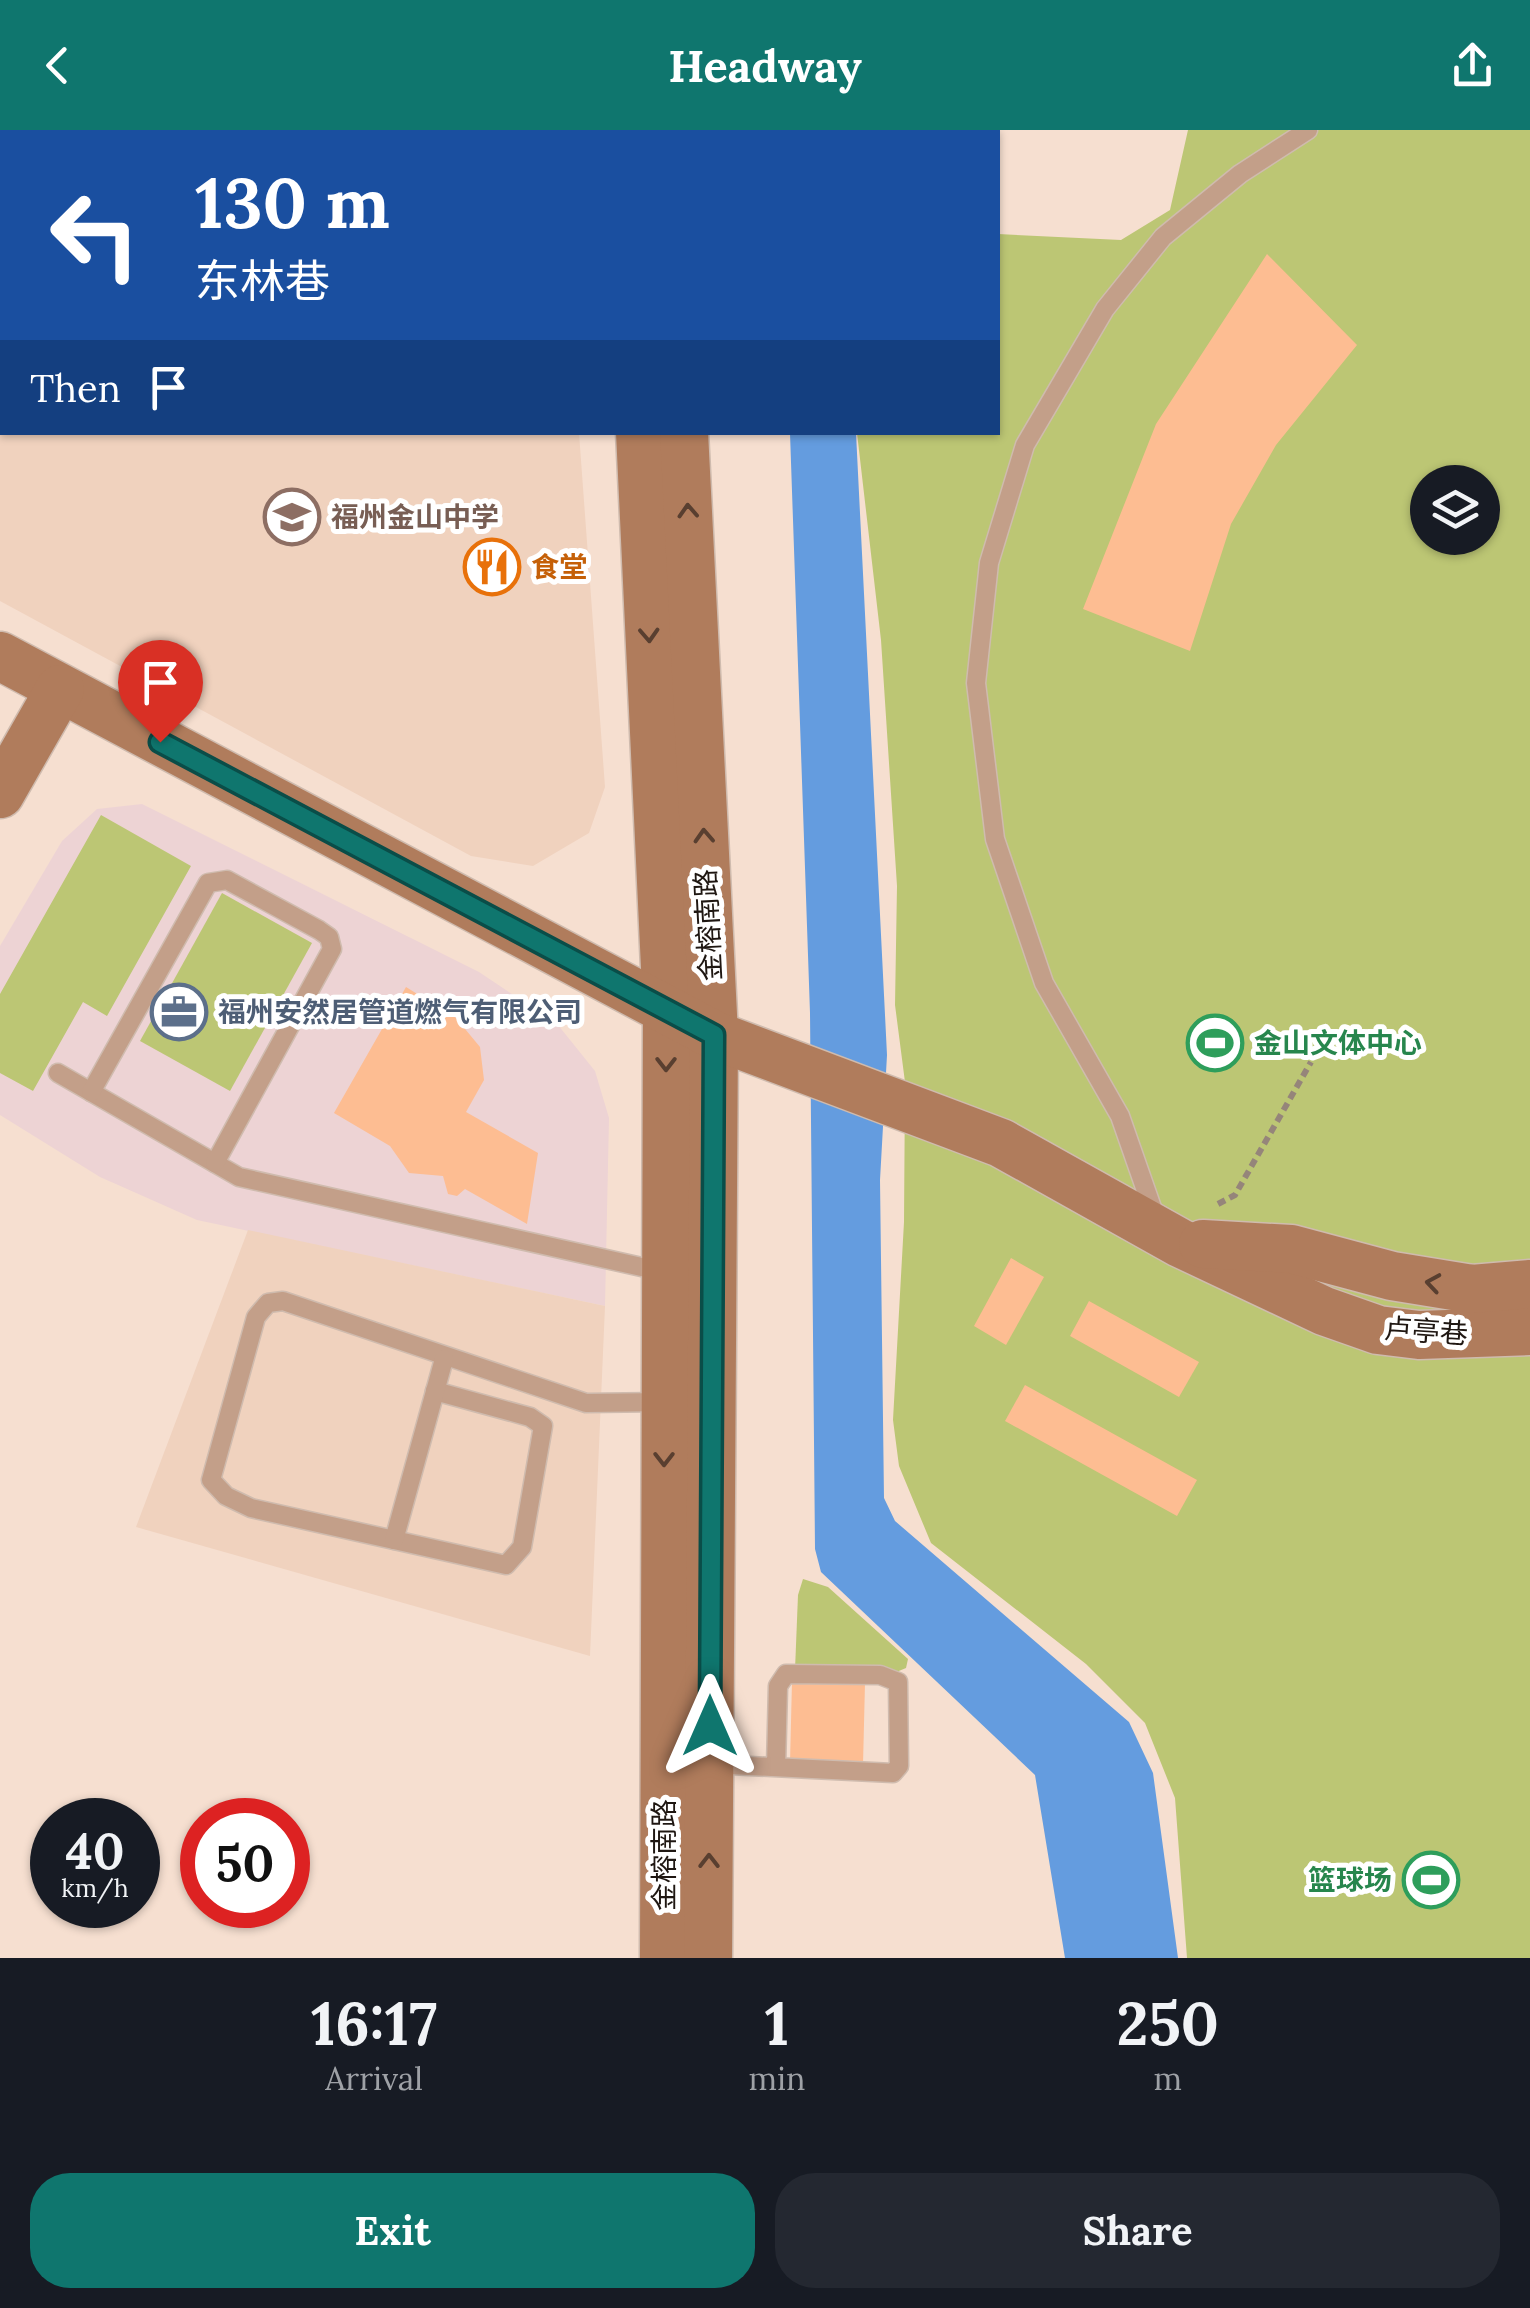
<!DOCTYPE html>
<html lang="en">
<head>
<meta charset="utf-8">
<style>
  body { margin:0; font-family:Lora,"Noto Sans SC",serif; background:#242831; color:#f1f3f6; height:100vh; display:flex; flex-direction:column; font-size:38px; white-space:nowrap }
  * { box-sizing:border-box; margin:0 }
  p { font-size:32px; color:#9ea1a6 }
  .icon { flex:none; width:55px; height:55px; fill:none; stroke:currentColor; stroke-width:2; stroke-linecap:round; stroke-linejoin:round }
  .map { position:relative; height:1828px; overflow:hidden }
  .panel { display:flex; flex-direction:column; background:#171b24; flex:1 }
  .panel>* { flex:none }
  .guide { position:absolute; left:0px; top:0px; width:1000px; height:305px; box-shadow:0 2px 8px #0004; background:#1a4fa0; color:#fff; overflow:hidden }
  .fabs { position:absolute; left:1410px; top:335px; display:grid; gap:20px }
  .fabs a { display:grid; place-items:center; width:90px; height:90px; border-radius:50%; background:#171b24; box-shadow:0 2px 8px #0004; font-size:50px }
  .speed { position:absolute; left:30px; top:1668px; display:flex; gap:20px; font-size:50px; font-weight:700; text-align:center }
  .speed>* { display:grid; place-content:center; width:130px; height:130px; border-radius:50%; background:#171b24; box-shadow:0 2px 8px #0004; line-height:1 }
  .speed small { font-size:25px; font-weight:400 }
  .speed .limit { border:15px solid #d22; background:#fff; color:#111 }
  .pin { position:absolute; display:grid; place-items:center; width:85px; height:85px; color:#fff; margin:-102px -42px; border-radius:50% 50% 50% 0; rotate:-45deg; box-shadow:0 0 10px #0007 }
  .pin .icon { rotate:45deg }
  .me { position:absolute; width:110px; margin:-55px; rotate:0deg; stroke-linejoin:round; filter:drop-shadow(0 0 8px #0008) }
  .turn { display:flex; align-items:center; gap:35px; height:210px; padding:0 30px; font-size:45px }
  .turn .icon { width:130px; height:130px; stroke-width:2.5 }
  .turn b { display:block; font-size:70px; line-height:85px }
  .then { display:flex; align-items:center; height:95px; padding:0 30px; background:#0003; gap:20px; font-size:38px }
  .eta { display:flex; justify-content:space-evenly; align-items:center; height:170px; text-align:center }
  .eta b { font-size:60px; font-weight:700; line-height:70px }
  .primary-button { display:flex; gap:20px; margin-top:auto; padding:20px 30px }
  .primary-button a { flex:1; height:115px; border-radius:40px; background:#0f766e; color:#fff; font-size:40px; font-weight:700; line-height:115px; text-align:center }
  .primary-button a+a { background:#242831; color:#f1f3f6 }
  header { display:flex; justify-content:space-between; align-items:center; height:130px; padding:0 30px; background:#0f766e; color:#fff; font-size:45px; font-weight:700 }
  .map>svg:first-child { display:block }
  .commercial { fill:#edd3d4 }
  .built { fill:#f0d2be }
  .green { fill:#bcc674; fill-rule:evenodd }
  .water { fill:#649cdf }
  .building { fill:#fdbd92 }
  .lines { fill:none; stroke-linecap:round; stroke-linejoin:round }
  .lane-casing { stroke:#cfbbae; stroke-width:21 }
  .secondary-casing { stroke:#cfbbae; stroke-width:51 }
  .path { stroke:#95857a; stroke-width:6; stroke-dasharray:8 5; stroke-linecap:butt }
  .lane { stroke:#c39f89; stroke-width:18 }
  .secondary { stroke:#b07c5c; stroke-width:48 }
  .oneway { stroke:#593f30 }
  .route-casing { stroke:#0a4d48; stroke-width:25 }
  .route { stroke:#0f766e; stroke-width:18 }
  .labels { text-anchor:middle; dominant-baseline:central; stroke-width:10; stroke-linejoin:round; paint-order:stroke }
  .education-label { font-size:28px; font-weight:bold; fill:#785e54; stroke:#fff; text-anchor:start }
  .food-label { font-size:28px; font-weight:bold; fill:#c56008; stroke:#fff; text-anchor:start }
  .street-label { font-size:28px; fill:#1f1712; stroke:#fff }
  .service-label { font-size:28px; font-weight:bold; fill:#4e5e75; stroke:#fff; text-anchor:start }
  .leisure-label { font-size:28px; font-weight:bold; fill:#27864d; stroke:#fff; text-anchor:start }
</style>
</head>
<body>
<header><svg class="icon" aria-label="back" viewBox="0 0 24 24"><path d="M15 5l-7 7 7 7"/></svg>Headway<svg class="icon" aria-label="share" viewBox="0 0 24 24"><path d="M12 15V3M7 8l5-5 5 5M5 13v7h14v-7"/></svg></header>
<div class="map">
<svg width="1530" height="1828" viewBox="0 0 1530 1828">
  <rect width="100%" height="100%" fill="#f6dfd0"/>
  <!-- commercial -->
  <path class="commercial" d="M142 674 479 842 558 895 595 941 609 988 605 1176 197 1090 100 1047 0 985V816L62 711 97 679Z"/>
  <!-- built -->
  <g class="built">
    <path d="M0 0H556L2 2V302L579 303 605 657 589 703 533 736 471 726 0 471Z"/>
    <path d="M248 1100 605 1176 590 1526 136 1397Z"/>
  </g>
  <!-- green -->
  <g class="green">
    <path d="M0 0H219L2 2V161Z"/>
    <path d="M1188 0H1530V1828H1187L1175 1668 1145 1593 1086 1534 931 1413 899 1336 893 1290 904 1092 905 952 895 875 897 756 881 510 857 303 998 302V104L1121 110 1170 80ZM1428 352H1482V408H1428Z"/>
    <path d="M101 685 191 736 107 886 83 872 33 961 0 943V864Z"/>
    <path d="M222 763 312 813 230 961 140 911Z"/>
    <path d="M803 1449 828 1457 908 1529 906 1538 894 1543 795 1540 798 1465Z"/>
  </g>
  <!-- water -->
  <path class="water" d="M790 303H856L887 925 880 1050 884 1368 895 1391 1129 1592 1153 1643 1178 1828H1065L1035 1645 821 1442 815 1419 810 883Z"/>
  <!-- building -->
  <g class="building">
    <path d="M1267 124 1357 215 1276 315 1231 394 1190 521 1083 479 1156 294Z"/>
    <path d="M406 857 456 888 480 917 484 950 466 982 538 1023 527 1094 465 1059 457 1066 448 1064 443 1046 409 1043 390 1016 334 983Z"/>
    <path d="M1011 1128 1044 1147 1006 1215 974 1196Z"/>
    <path d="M1089 1171 1199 1232 1179 1267 1070 1206Z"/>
    <path d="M1025 1255 1197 1350 1177 1386 1005 1291Z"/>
    <path d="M792 1551 865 1553 863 1635 790 1633Z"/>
  </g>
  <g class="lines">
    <!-- lane casing -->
    <g class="lane-casing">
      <g id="lane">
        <path d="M58 943 239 1047 664 1142"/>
        <path d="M91 962 208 753 227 750 319 800 329 807 332 819 215 1033"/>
        <path d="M1157 1092 1120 986 1044 853 995 709 976 553 989 433 1025 315 1105 179 1163 107 1240 44 1308 0"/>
        <path d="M435 1261 530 1287 543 1296 522 1417 506 1435 251 1378 226 1366 211 1350 256 1187 268 1173 283 1171 586 1273 664 1272"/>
        <path d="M394 1410 444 1229"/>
        <path d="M710 1634 893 1643 899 1636 898 1552 880 1545 786 1544 778 1556 776 1637"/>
      </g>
    </g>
    <!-- secondary casing -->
    <g class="secondary-casing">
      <g id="secondary">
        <path d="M625 0 626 2"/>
        <path d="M669 0V2"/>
        <path d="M640 302 667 880 664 1828"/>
        <path d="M684 302 714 905 708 1828"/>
        <path d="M0 526 714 905 1001 1013 1180 1113 1324 1181 1378 1200 1419 1205 1530 1201"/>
        <path d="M0 664 60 559"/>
        <path d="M1203 1114 1291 1119 1392 1146 1472 1159 1530 1154"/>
      </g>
    </g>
    <!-- path -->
    <path class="path" d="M1218 1074 1235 1065 1311 932"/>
    <!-- lane -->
    <use href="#lane" class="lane"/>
    <!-- secondary -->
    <use href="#secondary" class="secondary"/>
  </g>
  <!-- one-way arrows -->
  <defs><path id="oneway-chevron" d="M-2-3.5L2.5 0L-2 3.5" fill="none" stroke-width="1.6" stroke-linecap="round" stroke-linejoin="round" transform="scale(2.5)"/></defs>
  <g class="oneway">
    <use href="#oneway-chevron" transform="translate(688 381) rotate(-93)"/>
    <use href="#oneway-chevron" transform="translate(649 505) rotate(87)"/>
    <use href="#oneway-chevron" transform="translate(704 706) rotate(-93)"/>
    <use href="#oneway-chevron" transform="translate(666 934) rotate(90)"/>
    <use href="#oneway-chevron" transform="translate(1433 1153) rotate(-171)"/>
    <use href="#oneway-chevron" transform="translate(664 1329) rotate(90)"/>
    <use href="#oneway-chevron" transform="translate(709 1731) rotate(-90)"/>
  </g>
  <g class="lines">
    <!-- route casing -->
    <g class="route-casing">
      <path id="route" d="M160 612 714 905 710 1596"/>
    </g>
    <!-- route -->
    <use href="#route" class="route"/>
  </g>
  <!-- icons -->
  <defs>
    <g id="school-ring" transform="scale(2.875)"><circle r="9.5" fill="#fff" stroke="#8d6e63" stroke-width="1.5"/><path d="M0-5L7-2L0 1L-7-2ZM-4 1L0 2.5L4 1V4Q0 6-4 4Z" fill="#8d6e63"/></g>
    <g id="restaurant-ring" transform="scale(2.875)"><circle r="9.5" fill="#fff" stroke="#e8710a" stroke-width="1.5"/><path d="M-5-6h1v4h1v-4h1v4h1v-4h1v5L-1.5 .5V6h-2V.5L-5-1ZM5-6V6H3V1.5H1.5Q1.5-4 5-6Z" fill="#e8710a"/></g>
    <g id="office-ring" transform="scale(2.875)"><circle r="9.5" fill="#fff" stroke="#5c6f8a" stroke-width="1.5"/><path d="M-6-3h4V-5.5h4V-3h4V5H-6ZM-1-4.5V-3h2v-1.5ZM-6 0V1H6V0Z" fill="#5c6f8a"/></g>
    <g id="stadium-ring" transform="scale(2.875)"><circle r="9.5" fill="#fff" stroke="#2e9e5b" stroke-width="1.5"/><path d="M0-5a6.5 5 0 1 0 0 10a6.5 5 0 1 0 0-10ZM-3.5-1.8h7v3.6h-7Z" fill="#2e9e5b"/></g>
  </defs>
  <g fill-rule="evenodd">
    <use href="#school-ring" x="292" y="387"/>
    <use href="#restaurant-ring" x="492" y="437"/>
    <use href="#office-ring" x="179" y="882"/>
    <use href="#stadium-ring" x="1215" y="913"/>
    <use href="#stadium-ring" x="1431" y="1750"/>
  </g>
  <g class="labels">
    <!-- education labels -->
    <g class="education-label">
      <text x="331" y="387">福州金山中学</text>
    </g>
    <!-- food labels -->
    <g class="food-label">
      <text x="531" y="437">食堂</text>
    </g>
    <!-- street labels -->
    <g class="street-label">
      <text transform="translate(708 795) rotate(-93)">金榕南路</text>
      <text transform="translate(1426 1201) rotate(4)">卢亭巷</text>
      <text transform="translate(664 1725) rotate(-90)">金榕南路</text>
    </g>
    <!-- service labels -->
    <g class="service-label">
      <text x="218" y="882">福州安然居管道燃气有限公司</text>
    </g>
    <!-- leisure labels -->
    <g class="leisure-label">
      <text x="1254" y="913">金山文体中心</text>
      <text x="1392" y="1750" text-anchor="end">篮球场</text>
    </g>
  </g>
</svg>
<div class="fabs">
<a><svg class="icon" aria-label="layers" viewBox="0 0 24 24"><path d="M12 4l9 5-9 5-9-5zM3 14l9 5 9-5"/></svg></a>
</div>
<div class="speed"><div>40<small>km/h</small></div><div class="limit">50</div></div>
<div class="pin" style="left:160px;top:612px;background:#d93025"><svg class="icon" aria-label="arrive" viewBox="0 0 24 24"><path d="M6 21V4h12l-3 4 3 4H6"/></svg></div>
<svg class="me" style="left:710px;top:1596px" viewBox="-20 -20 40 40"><path d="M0-17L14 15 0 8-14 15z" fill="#0f766e" stroke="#fff" stroke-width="4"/></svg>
<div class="guide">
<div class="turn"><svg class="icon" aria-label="left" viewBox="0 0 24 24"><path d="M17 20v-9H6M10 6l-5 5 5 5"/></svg><div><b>130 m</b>东林巷</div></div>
<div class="then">Then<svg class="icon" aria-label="arrive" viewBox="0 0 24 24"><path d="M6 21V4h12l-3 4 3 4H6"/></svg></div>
</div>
</div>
<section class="panel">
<div class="eta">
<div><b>16:17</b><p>Arrival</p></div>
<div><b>1</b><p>min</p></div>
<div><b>250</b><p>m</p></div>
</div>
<div class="primary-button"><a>Exit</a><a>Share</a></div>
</section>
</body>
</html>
